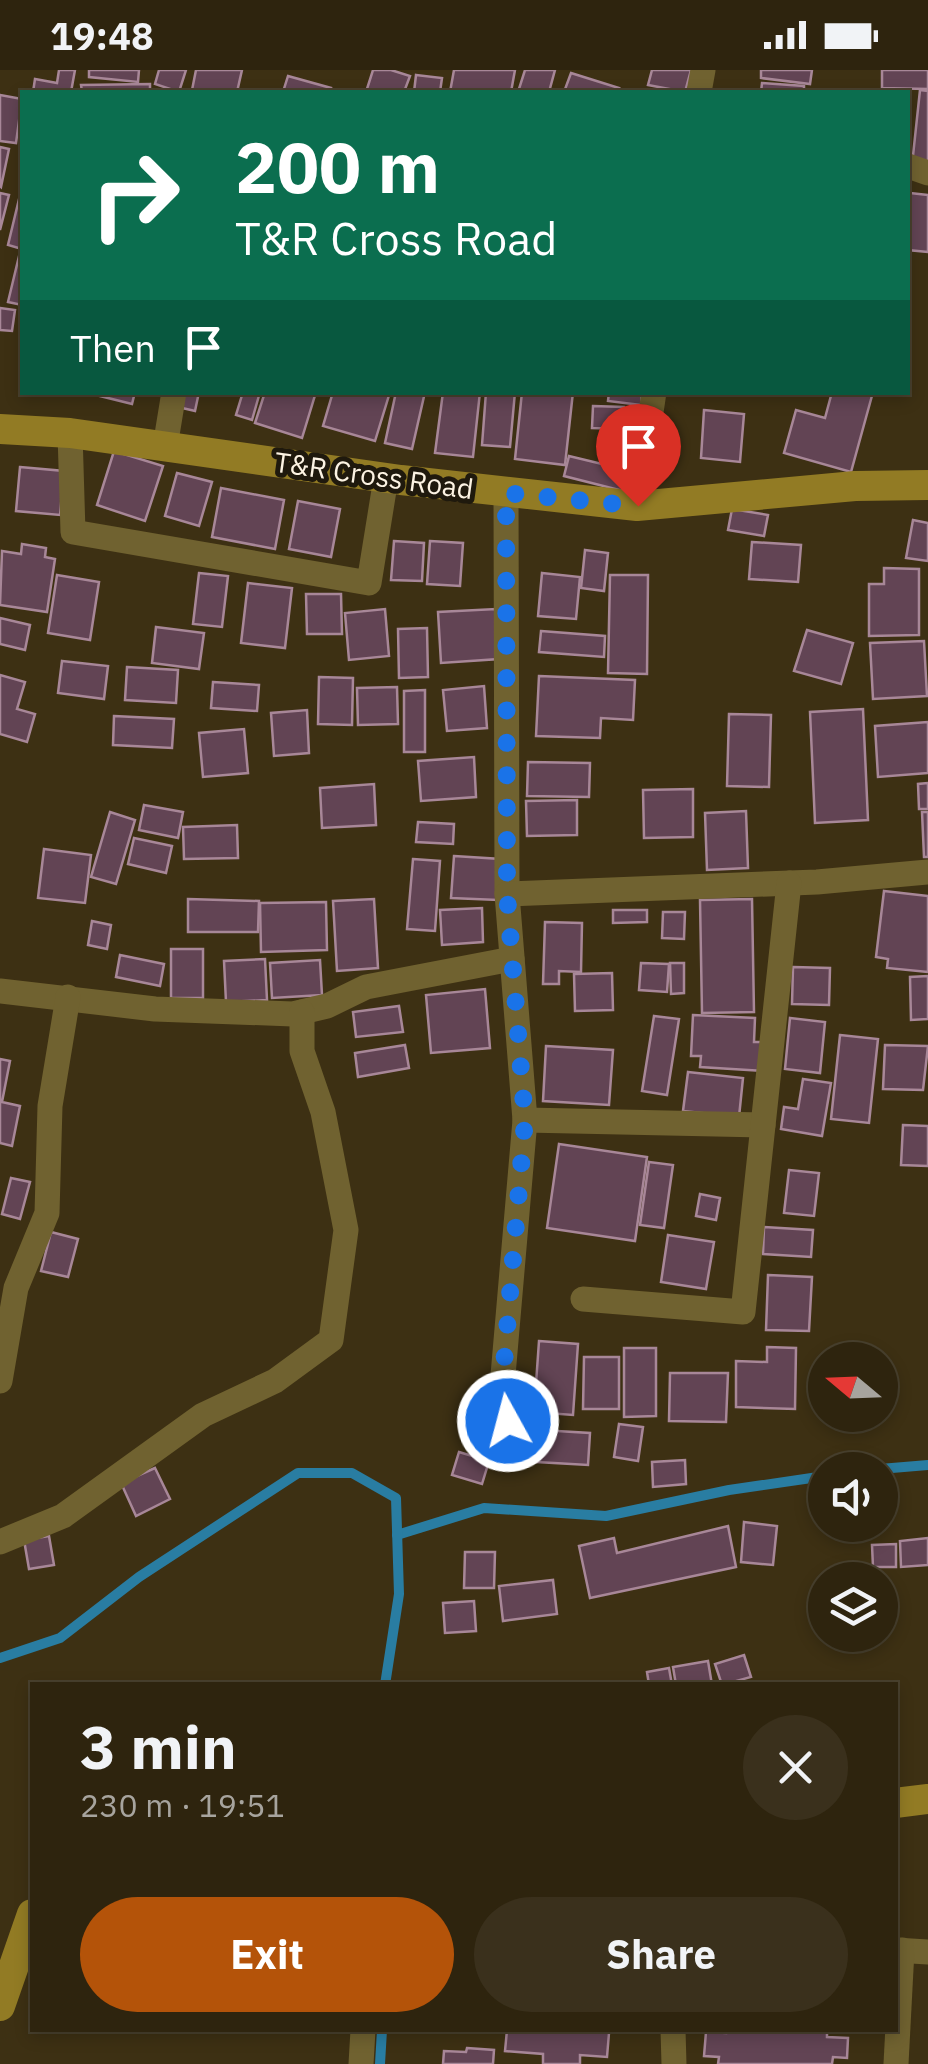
<!DOCTYPE html>
<html lang="en">
<head>
<meta charset="utf-8">
<style>
  body { margin:0; font-family:"IBM Plex Sans",sans-serif; background:#3a301c; color:#f1f3f6; height:100vh; display:flex; flex-direction:column; font-size:38px; white-space:nowrap }
  * { box-sizing:border-box; margin:0 }
  p { font-size:32px; color:#a7a49e }
  .icon { flex:none; width:55px; height:55px; fill:none; stroke:currentColor; stroke-width:2; stroke-linecap:round; stroke-linejoin:round }
  .map { position:relative; flex:1; overflow:hidden }
  .sheet { position:absolute; left:30px; top:1612px; width:868px; height:350px; display:flex; flex-direction:column; background:#2e240e; border-radius:0px; box-shadow:0 5px 15px #0003,0 0 0 2px #49412e }
  .sheet>* { flex:none }
  .hud { position:absolute; left:20px; top:20px; width:890px; height:305px; border-radius:0px; box-shadow:0 5px 15px #0003,0 0 0 2px #49412e; background:#0b6e4f; color:#fff; overflow:hidden }
  .needle { width:65px; rotate:289deg }
  .buttons { position:absolute; left:808px; top:1272px; display:grid; gap:20px }
  .buttons a { display:grid; place-items:center; width:90px; height:90px; border-radius:50%; background:#2e240e; box-shadow:0 5px 15px #0003,0 0 0 2px #49412e; font-size:50px }
  .pin { position:absolute; display:grid; place-items:center; width:85px; height:85px; color:#fff; margin:-102px -42px; border-radius:50% 50% 50% 0; rotate:-45deg; box-shadow:0 0 10px #0007 }
  .pin .icon { rotate:45deg }
  .me { position:absolute; width:110px; margin:-55px; rotate:353deg; stroke-linejoin:round; filter:drop-shadow(0 0 8px #0008) }
  .turn { display:flex; align-items:center; gap:35px; height:210px; padding:0 50px; font-size:45px }
  .turn .icon { width:130px; height:130px; stroke-width:2.5 }
  .turn b { display:block; font-size:70px; line-height:85px }
  .then { display:flex; align-items:center; height:95px; padding:0 50px; background:#0003; gap:20px; font-size:38px }
  .round { display:grid; place-items:center; flex:none; width:105px; height:105px; border-radius:52px; background:#3a301c }
  .head { display:flex; align-items:center; justify-content:space-between; height:170px; padding:0 50px }
  h1 { font-size:60px; font-weight:700; line-height:75px }
  .cta { display:flex; gap:20px; margin-top:auto; padding:20px 50px }
  .cta a { flex:1; height:115px; border-radius:60px; background:#b45309; color:#fff; font-size:40px; font-weight:700; line-height:115px; text-align:center }
  .cta a+a { background:#3a301c; color:#f1f3f6 }
  .status { display:flex; justify-content:space-between; align-items:center; height:70px; padding:0 50px; background:#2e240e; direction:ltr }
  .status svg { height:28px; fill:currentColor }
  .map>svg:first-child { display:block }
  .lines { fill:none; stroke-linecap:round; stroke-linejoin:round }
  .stream { stroke:#297da2; stroke-width:10 }
  .building { fill:#624454; stroke:#a88798; stroke-width:2.5 }
  .street { stroke:#706230; stroke-width:25 }
  .secondary { stroke:#927b24; stroke-width:30 }
  .route { stroke:#1a73e8; stroke-width:18; stroke-dasharray:0 32.4 }
  .labels { text-anchor:middle; dominant-baseline:central; stroke-width:10; stroke-linejoin:round; paint-order:stroke }
  .street-label { font-size:28px; fill:#fcf3e3; stroke:#1f190d }
</style>
</head>
<body>
<div class="status"><b>19:48</b><svg viewBox="0 0 49 12"><path d="M0 12V9h3v3zM5 12V6h3v6zM10 12V3h3v9zM15 12V0h3v12zM26 1h20v11H26zM47 4h2v5h-2z"/></svg></div>
<div class="map">
<svg width="928" height="1994" viewBox="0 0 928 1994">
  <rect width="100%" height="100%" fill="#3d3013"/>
  <g class="lines">
    <!-- stream -->
    <g class="stream">
      <path d="M868 1400 928 1395"/>
      <path d="M397 1465 484 1438 606 1446 729 1420 825 1406"/>
      <path d="M0 1588 60 1568 139 1507 298 1403H352L396 1428 399 1524 385 1615"/>
      <path d="M380 1994 382 1960"/>
    </g>
  </g>
  <!-- building -->
  <g class="building">
    <path d="M59 0H75L71 22H33L35 9 57 13Z"/>
    <path d="M89 0H139L138 12 89 7Z"/>
    <path d="M159 0H186L179 22 155 14Z"/>
    <path d="M196 0H242L237 22 192 20Z"/>
    <path d="M373 0H391L410 6 404 22H366Z"/>
    <path d="M454 0H515L511 22H450Z"/>
    <path d="M525 0H555L549 22H518Z"/>
    <path d="M652 0H691L685 22 648 15Z"/>
    <path d="M761 0H812L810 14 761 8Z"/>
    <path d="M882 0H928V19L882 18Z"/>
    <path d="M571 3 619 18 617 22H564Z"/>
    <path d="M416 5 442 8 440 22H414Z"/>
    <path d="M288 6 331 18 330 22H283Z"/>
    <path d="M762 13 804 16V22H761Z"/>
    <path d="M150 14V22H82L81 15Z"/>
    <path d="M920 20 928 21V96L912 95Z"/>
    <path d="M0 25 22 29 16 73 0 71Z"/>
    <path d="M0 77 9 79 1 117 0 116Z"/>
    <path d="M0 123 9 125 0 160Z"/>
    <path d="M910 123 928 125V182L908 180Z"/>
    <path d="M20 125H22V179L8 175Z"/>
    <path d="M20 182 22 183V235L8 232Z"/>
    <path d="M0 238 15 240 12 261 0 260Z"/>
    <path d="M101 322H135L132 334 100 326Z"/>
    <path d="M181 322H199L195 341 178 337Z"/>
    <path d="M243 322H260L252 350 236 345Z"/>
    <path d="M265 322H316L302 368 255 353Z"/>
    <path d="M333 322H390L375 371 323 356Z"/>
    <path d="M396 322H425L412 379 385 373Z"/>
    <path d="M443 322H480L473 387 435 383Z"/>
    <path d="M486 322H515L510 377 482 375Z"/>
    <path d="M522 322H573L565 395 515 389Z"/>
    <path d="M609 322H642L641 335 608 331Z"/>
    <path d="M832 322H873L851 402 784 383 796 340 825 348Z"/>
    <path d="M593 336 624 337V359L592 358Z"/>
    <path d="M704 340 744 344 740 392 701 388Z"/>
    <path d="M610 364 644 372 631 423 564 406 569 386 602 394Z"/>
    <path d="M114 381 163 396 145 451 97 435Z"/>
    <path d="M20 397 64 401 60 445 16 441Z"/>
    <path d="M177 403 212 412 199 456 165 446Z"/>
    <path d="M221 418 284 430 275 479 212 467Z"/>
    <path d="M298 431 340 439 331 487 289 479Z"/>
    <path d="M732 439 768 445 764 466 728 460Z"/>
    <path d="M913 450 928 453V491L906 488Z"/>
    <path d="M394 471 424 473 422 511 391 510Z"/>
    <path d="M430 471 463 473 460 516 427 514Z"/>
    <path d="M752 472 801 475 798 512 749 509Z"/>
    <path d="M22 474 46 478 45 487 55 489 47 542 0 535 2 481 21 484Z"/>
    <path d="M585 480 608 483 604 521 581 518Z"/>
    <path d="M884 498 919 499V565L869 566V514H884Z"/>
    <path d="M199 503 228 506 222 557 193 554Z"/>
    <path d="M542 503 580 507 576 549 538 546Z"/>
    <path d="M57 505 99 512 90 570 48 563Z"/>
    <path d="M610 505H648L647 604 608 603Z"/>
    <path d="M248 513 292 518 285 578 241 573Z"/>
    <path d="M306 524H341L342 564H307Z"/>
    <path d="M385 539 389 586 349 590 345 543Z"/>
    <path d="M496 539 499 589 441 593 438 542Z"/>
    <path d="M0 548 30 555 25 580 0 574Z"/>
    <path d="M156 557 204 563 199 599 152 593Z"/>
    <path d="M427 558 428 607 399 608 398 559Z"/>
    <path d="M807 560 853 573 841 614 794 601Z"/>
    <path d="M541 561 605 566 604 587 539 582Z"/>
    <path d="M924 571 927 626 873 629 870 573Z"/>
    <path d="M62 591 108 596 104 629 58 623Z"/>
    <path d="M127 597 178 600 176 633 125 630Z"/>
    <path d="M0 605 25 612 17 639 35 644 27 672 0 664Z"/>
    <path d="M539 606 635 610 633 650 601 648 600 668 536 666Z"/>
    <path d="M319 607 353 608 352 655 318 654Z"/>
    <path d="M213 612 259 615 257 641 211 638Z"/>
    <path d="M484 616 487 658 447 661 443 620Z"/>
    <path d="M397 617 398 654 358 655 357 618Z"/>
    <path d="M425 620V682H404V621Z"/>
    <path d="M863 639 868 750 815 753 810 642Z"/>
    <path d="M307 640 309 683 274 686 271 643Z"/>
    <path d="M729 644 771 645 769 717 727 716Z"/>
    <path d="M114 646 174 649 172 678 113 675Z"/>
    <path d="M928 652V703L878 707 875 656Z"/>
    <path d="M244 659 248 703 203 707 199 663Z"/>
    <path d="M474 687 476 727 421 731 418 691Z"/>
    <path d="M528 692 590 693 589 727 527 726Z"/>
    <path d="M928 713V739H919L918 714Z"/>
    <path d="M374 714 376 755 322 758 320 718Z"/>
    <path d="M693 719V767L644 768 643 720Z"/>
    <path d="M577 730V765L527 766 526 731Z"/>
    <path d="M144 735 183 742 178 768 139 760Z"/>
    <path d="M746 741 748 798 707 800 705 743Z"/>
    <path d="M110 742 135 750 116 814 91 807Z"/>
    <path d="M922 742H928V787H924Z"/>
    <path d="M418 752 454 754 453 774 416 772Z"/>
    <path d="M237 755 238 788 184 789 183 757Z"/>
    <path d="M134 768 172 776 166 803 128 794Z"/>
    <path d="M44 779 91 785 85 833 38 828Z"/>
    <path d="M454 786 501 789 498 830 451 828Z"/>
    <path d="M413 789 440 791 435 861 407 859Z"/>
    <path d="M884 821 928 826V902L887 898 888 889 876 887Z"/>
    <path d="M188 829 259 831 258 862H188Z"/>
    <path d="M374 829 378 898 337 901 333 831Z"/>
    <path d="M752 829 754 942 702 943 700 830Z"/>
    <path d="M326 832 327 880 261 882 260 833Z"/>
    <path d="M482 838 483 872 442 875 440 840Z"/>
    <path d="M613 840H647V852L613 853Z"/>
    <path d="M663 842H685L684 869 662 868Z"/>
    <path d="M92 851 111 855 107 879 88 875Z"/>
    <path d="M545 852 582 853 581 902 559 901V914H543Z"/>
    <rect x="171" y="879" width="32" height="49"/>
    <path d="M120 885 164 894 160 916 116 907Z"/>
    <path d="M265 889 267 930 226 932 224 891Z"/>
    <path d="M320 890 322 925 272 928 270 893Z"/>
    <path d="M641 893 669 894 667 922 639 920Z"/>
    <path d="M670 893H684V923L671 924Z"/>
    <path d="M793 897 830 898 829 935 792 934Z"/>
    <path d="M612 903 613 940 575 941 574 904Z"/>
    <path d="M928 906V949L911 950 910 907Z"/>
    <path d="M485 919 490 978 431 983 426 925Z"/>
    <path d="M399 936 403 962 356 967 353 942Z"/>
    <path d="M693 945 755 948 754 972H766L764 1001 700 997 701 986H691Z"/>
    <path d="M654 946 679 949 667 1025 642 1021Z"/>
    <path d="M790 948 825 952 820 1003 785 999Z"/>
    <path d="M840 965 878 969 869 1053 831 1049Z"/>
    <path d="M405 975 409 998 358 1007 355 983Z"/>
    <path d="M885 975 928 976 923 1020 883 1019Z"/>
    <path d="M546 976 613 980 609 1035 543 1031Z"/>
    <path d="M0 989 10 991 2 1032 20 1036 12 1076 0 1073Z"/>
    <path d="M688 1002 743 1008 739 1047 683 1041Z"/>
    <path d="M803 1009 831 1013 822 1066 781 1059 784 1037 798 1039Z"/>
    <path d="M903 1055 928 1056V1096L901 1095Z"/>
    <path d="M559 1074 647 1087 635 1171 547 1158Z"/>
    <path d="M649 1092 673 1095 664 1158 640 1155Z"/>
    <path d="M789 1100 819 1103 814 1146 784 1143Z"/>
    <path d="M11 1108 30 1112 20 1149 2 1144Z"/>
    <path d="M700 1124 720 1128 716 1150 696 1146Z"/>
    <path d="M764 1157 813 1160 811 1187 763 1184Z"/>
    <path d="M51 1162 78 1169 68 1207 41 1201Z"/>
    <path d="M668 1165 714 1172 706 1219 661 1212Z"/>
    <path d="M768 1205 812 1207 809 1261 766 1260Z"/>
    <path d="M539 1271 578 1274 573 1345 534 1342Z"/>
    <path d="M767 1277 796 1278 795 1339 736 1337V1291L767 1292Z"/>
    <path d="M624 1278H656V1346L624 1347Z"/>
    <path d="M584 1287H619V1339H583Z"/>
    <path d="M670 1303H728L726 1352 669 1351Z"/>
    <path d="M619 1354 643 1357 638 1391 614 1387Z"/>
    <path d="M540 1360 590 1363 588 1395 537 1392Z"/>
    <path d="M459 1382 489 1391 482 1414 452 1405Z"/>
    <path d="M685 1390 686 1414 653 1417 652 1392Z"/>
    <path d="M155 1398 170 1429 136 1446 121 1413Z"/>
    <path d="M744 1452 777 1456 773 1495 741 1492Z"/>
    <path d="M728 1456 736 1497 590 1528 579 1476 614 1468 617 1483Z"/>
    <path d="M49 1466 54 1495 29 1499 24 1470Z"/>
    <path d="M928 1468V1495L901 1497 900 1471Z"/>
    <path d="M896 1474V1497H873L872 1475Z"/>
    <path d="M465 1482H495L494 1518H464Z"/>
    <path d="M553 1510 557 1544 503 1551 499 1516Z"/>
    <path d="M474 1531 476 1561 445 1563 443 1533Z"/>
    <path d="M744 1585 751 1607 722 1615 715 1594Z"/>
    <path d="M708 1591 712 1615H676L673 1597Z"/>
    <path d="M669 1598 672 1615H649L647 1602Z"/>
    <path d="M507 1960H604L609 1963 607 1987 580 1985V1994H543V1984L505 1981Z"/>
    <path d="M726 1960H827V1967L848 1968 847 1988 833 1987 832 1994H718L719 1987 704 1986 706 1962 726 1963Z"/>
    <path d="M467 1978 494 1980 493 1994H443L444 1981 466 1982Z"/>
  </g>
  <g class="lines">
    <!-- street -->
    <g class="street">
      <path d="M699 22 703 0"/>
      <path d="M908 96 928 103"/>
      <path d="M70 363 73 462 369 513 386 408"/>
      <path d="M165 377 174 322"/>
      <path d="M506 423 507 824 525 1050 502 1317 509 1351"/>
      <path d="M637 436 654 322"/>
      <path d="M507 824 817 812 928 802"/>
      <path d="M0 921 155 939 293 944 327 936 366 917 512 889"/>
      <path d="M525 1050 763 1055"/>
      <path d="M583 1229 743 1242 789 813"/>
      <path d="M0 1311 16 1218 47 1143 50 1036 68 927"/>
      <path d="M0 1472 63 1446 203 1345 275 1311 331 1270 346 1160 323 1042 302 981V942"/>
      <path d="M895 1880 928 1882"/>
      <path d="M673 1960 674 1994"/>
      <path d="M361 1994 363 1960"/>
      <path d="M896 1994 902 1880"/>
    </g>
    <!-- secondary -->
    <g class="secondary">
      <path d="M0 359 70 363 401 410 637 436 855 416 928 415"/>
      <path d="M895 1733 928 1729"/>
      <path d="M0 1936 32 1844"/>
    </g>
  </g>
  <g class="lines">
    <!-- route -->
    <path class="route" d="M508 1351 502 1317 525 1050 507 824 506 423 638 436"/>
  </g>
  <g class="labels">
    <!-- street labels -->
    <g class="street-label">
      <text transform="translate(374 405) rotate(8)">T&amp;R Cross Road</text>
    </g>
  </g>
</svg>
<div class="buttons">
<a><svg class="needle" viewBox="-14 -14 28 28"><path d="M0-13l5 13h-10z" fill="#e53935"/><path d="M0 13l5-13h-10z" fill="#a7a49e"/></svg></a>
<a><svg class="icon" aria-label="sound" viewBox="0 0 24 24"><path d="M4 9h4l5-4v14l-5-4H4zM17 9q2 3 0 6"/></svg></a>
<a><svg class="icon" aria-label="layers" viewBox="0 0 24 24"><path d="M12 4l9 5-9 5-9-5zM3 14l9 5 9-5"/></svg></a>
</div>
<div class="pin" style="left:638px;top:436px;background:#d93025"><svg class="icon" aria-label="arrive" viewBox="0 0 24 24"><path d="M6 21V4h12l-3 4 3 4H6"/></svg></div>
<svg class="me" style="left:508px;top:1351px" viewBox="-20 -20 40 40"><circle r="17" fill="#1a73e8" stroke="#fff" stroke-width="3"/><path d="M0-11L8 9 0 5-8 9z" fill="#fff"/></svg>
<div class="hud">
<div class="turn"><svg class="icon" aria-label="right" viewBox="0 0 24 24"><path d="M7 20v-9h11M14 6l5 5-5 5"/></svg><div><b>200 m</b>T&amp;R Cross Road</div></div>
<div class="then">Then<svg class="icon" aria-label="arrive" viewBox="0 0 24 24"><path d="M6 21V4h12l-3 4 3 4H6"/></svg></div>
</div>
<section class="sheet">
<div class="head"><div><h1>3 min</h1><p>230 m · 19:51</p></div><a class="round"><svg class="icon" aria-label="close" viewBox="0 0 24 24"><path d="M6 6l12 12M18 6L6 18"/></svg></a></div>
<div class="cta"><a>Exit</a><a>Share</a></div>
</section>
</div>
</body>
</html>
